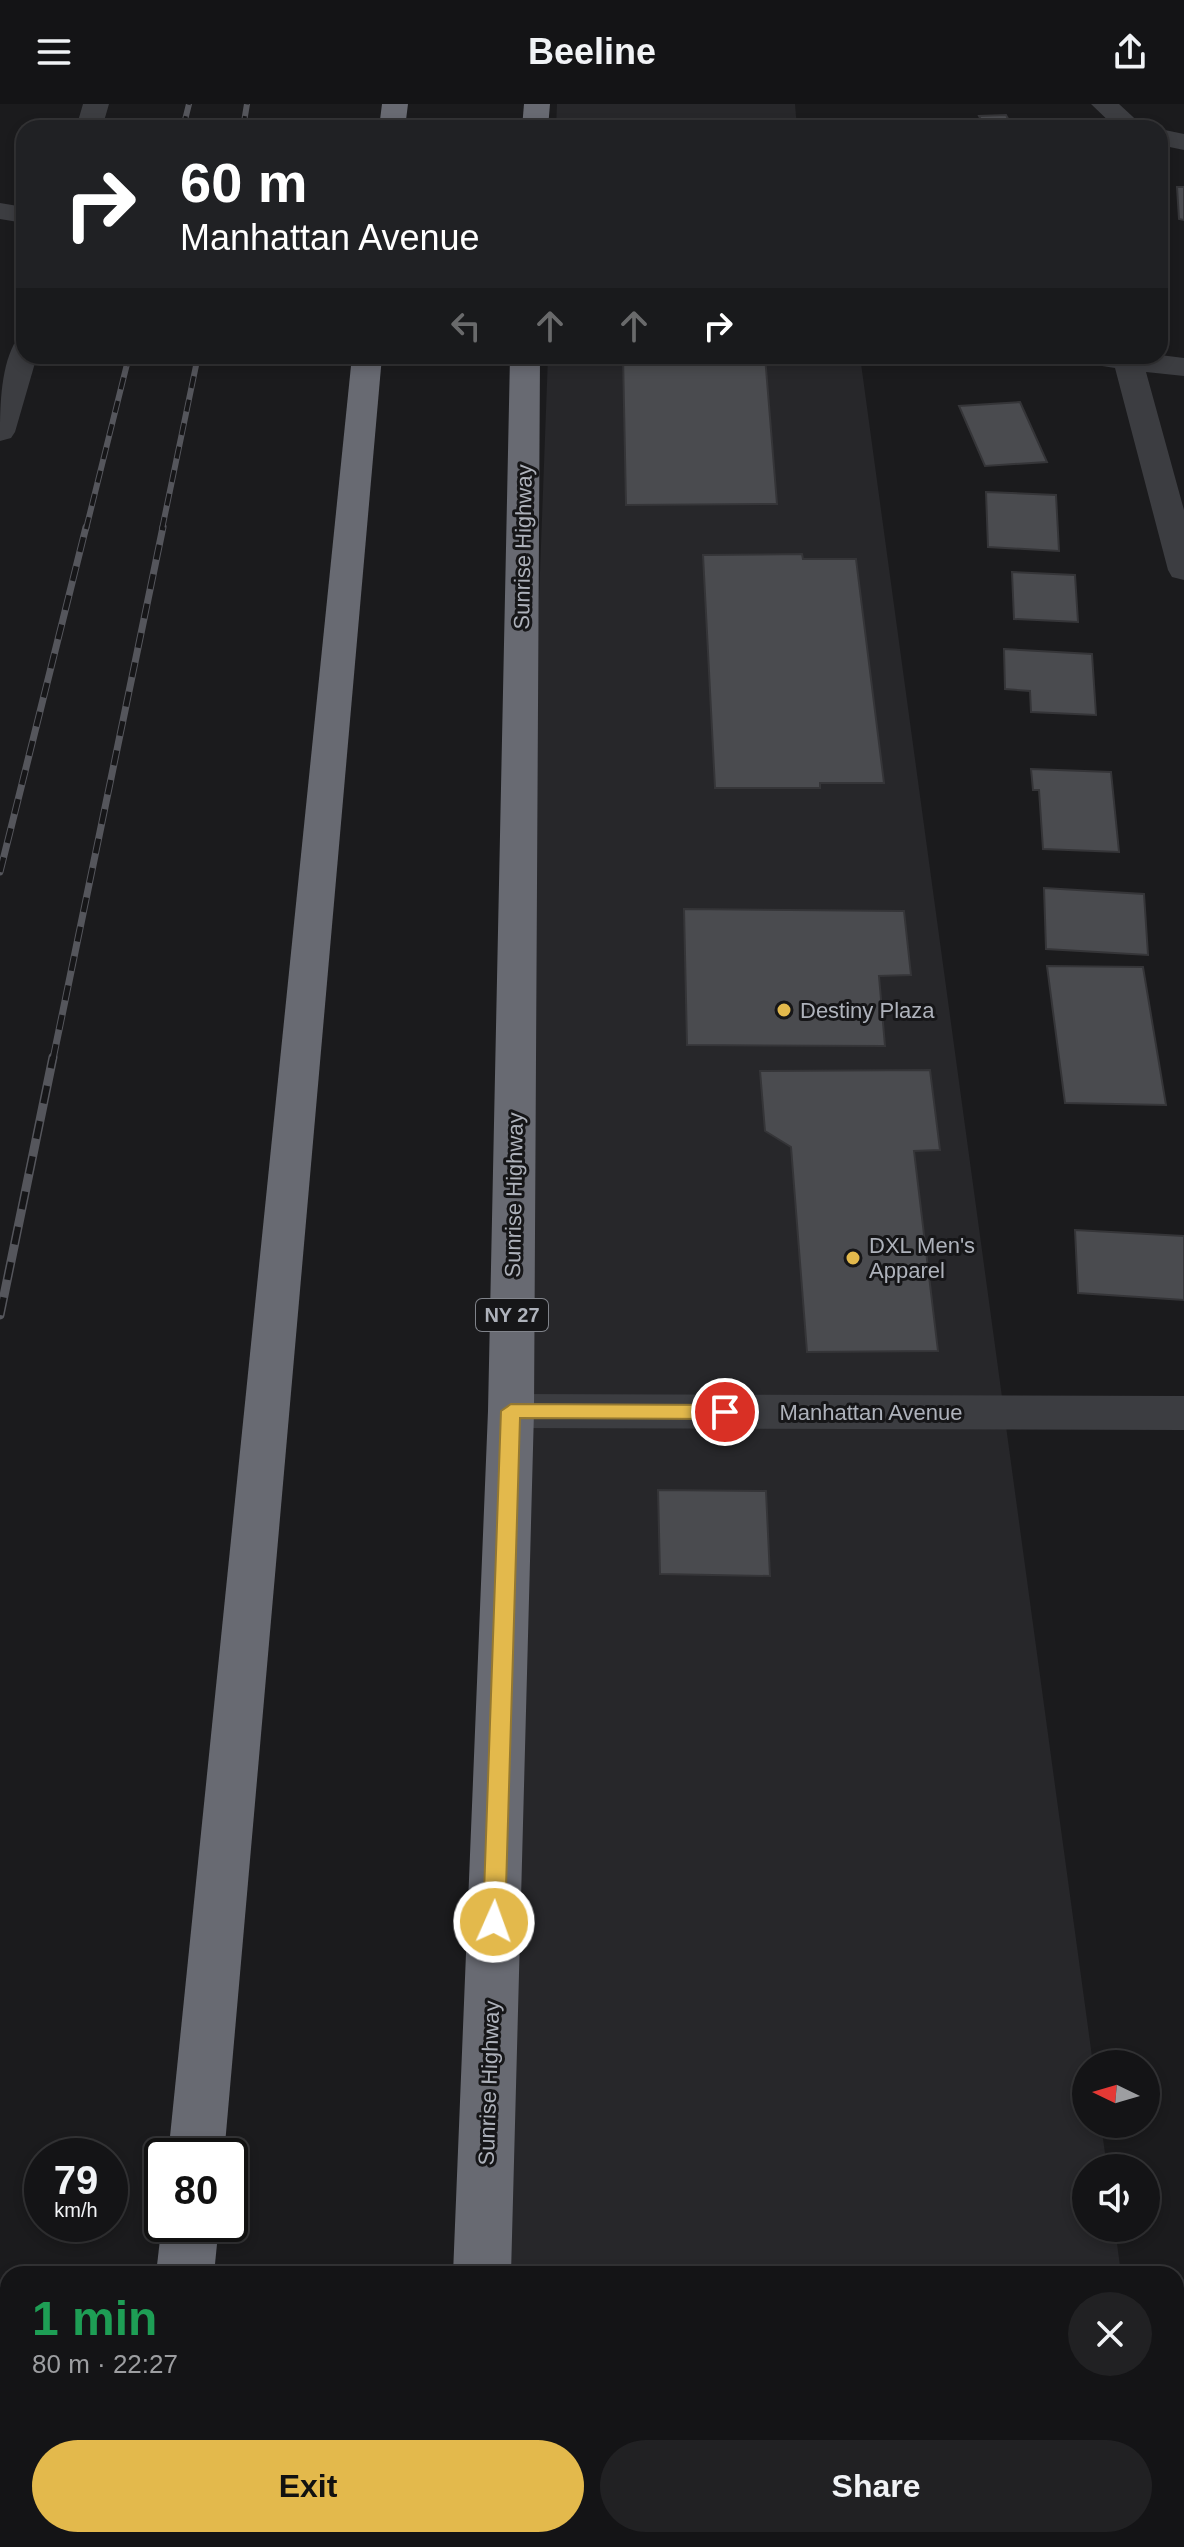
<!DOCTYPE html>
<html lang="en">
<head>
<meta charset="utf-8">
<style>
  body { margin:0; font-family:Helvetica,sans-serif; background:#212123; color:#f1f3f6; height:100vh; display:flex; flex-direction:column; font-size:30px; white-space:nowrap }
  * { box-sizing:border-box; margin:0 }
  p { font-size:26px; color:#9d9ea1 }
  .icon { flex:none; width:44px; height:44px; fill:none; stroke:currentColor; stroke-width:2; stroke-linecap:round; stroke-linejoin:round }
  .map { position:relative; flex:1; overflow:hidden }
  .details { position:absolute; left:0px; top:2162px; width:1184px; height:282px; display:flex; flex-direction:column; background:#141416; border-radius:24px 24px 0 0; box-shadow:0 4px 12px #0003,0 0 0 2px #333335 }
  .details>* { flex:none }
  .guide { position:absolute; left:16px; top:16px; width:1152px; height:244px; border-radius:24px; box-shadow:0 4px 12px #0003,0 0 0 2px #333335; background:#202124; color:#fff; overflow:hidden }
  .needle { width:52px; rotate:275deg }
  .tools { position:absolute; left:1072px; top:1946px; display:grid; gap:16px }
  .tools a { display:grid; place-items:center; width:88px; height:88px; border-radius:50%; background:#141416; box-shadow:0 4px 12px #0003,0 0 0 2px #333335; font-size:40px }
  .speed { position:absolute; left:24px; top:2034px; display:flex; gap:16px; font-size:40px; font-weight:700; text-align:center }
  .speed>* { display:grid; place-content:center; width:104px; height:104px; border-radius:50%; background:#141416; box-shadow:0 4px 12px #0003,0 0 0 2px #333335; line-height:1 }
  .speed small { font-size:20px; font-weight:400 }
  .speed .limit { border:4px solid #111; border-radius:12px; background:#fff; color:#111 }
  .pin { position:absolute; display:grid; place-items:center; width:68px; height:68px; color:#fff; margin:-34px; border:4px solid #fff; border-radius:50%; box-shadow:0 2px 8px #0007 }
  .me { position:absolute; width:88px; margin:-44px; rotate:2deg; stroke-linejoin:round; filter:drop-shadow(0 0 6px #0008) }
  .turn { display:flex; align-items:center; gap:28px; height:168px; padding:0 32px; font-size:36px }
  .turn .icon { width:104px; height:104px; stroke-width:2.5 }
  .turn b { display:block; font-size:56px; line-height:68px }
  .lanes { display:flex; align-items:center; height:76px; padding:0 32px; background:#0003; justify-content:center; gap:40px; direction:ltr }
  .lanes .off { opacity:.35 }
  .round { display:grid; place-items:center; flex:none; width:84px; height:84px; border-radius:42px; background:#212123 }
  .overview { display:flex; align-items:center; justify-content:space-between; height:136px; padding:0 32px }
  h1 { font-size:48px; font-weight:600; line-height:60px; color:#1e9e55 }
  .cta { display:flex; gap:16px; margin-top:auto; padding:16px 32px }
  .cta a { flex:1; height:92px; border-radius:48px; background:#e3b94c; color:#111; font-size:32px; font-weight:600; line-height:92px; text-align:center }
  .cta a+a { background:#212123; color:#f1f3f6 }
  header { display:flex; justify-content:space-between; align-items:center; height:104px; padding:0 32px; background:#141416; font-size:36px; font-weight:600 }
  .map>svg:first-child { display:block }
  .built { fill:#27272a }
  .building { fill:#4a4b4f; stroke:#353538; stroke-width:2 }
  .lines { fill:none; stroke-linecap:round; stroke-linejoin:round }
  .minor { fill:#3c3d41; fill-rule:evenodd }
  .highway { fill:#686a72; fill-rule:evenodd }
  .rail-far2-casing { stroke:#55565c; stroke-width:6 }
  .rail-far1-casing { stroke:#55565c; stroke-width:7 }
  .rail-casing { stroke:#55565c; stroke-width:9 }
  .rail-far2 { stroke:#161618; stroke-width:4; stroke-dasharray:12; stroke-linecap:butt }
  .rail-far1 { stroke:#161618; stroke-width:5; stroke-dasharray:15; stroke-linecap:butt }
  .rail { stroke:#161618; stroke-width:6; stroke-dasharray:18; stroke-linecap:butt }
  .route { fill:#e3b94c; stroke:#947831; stroke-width:2 }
  .poi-dot { fill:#e3b94c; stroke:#161618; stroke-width:3 }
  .labels { text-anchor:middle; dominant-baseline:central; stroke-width:6; stroke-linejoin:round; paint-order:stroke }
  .shield { fill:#161618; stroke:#80838a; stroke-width:2 }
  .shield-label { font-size:20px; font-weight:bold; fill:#aeb2bb }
  .street-label { font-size:22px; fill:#aeb2bb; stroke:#161618 }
  .poi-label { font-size:22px; fill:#aeb2bb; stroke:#161618; text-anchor:start }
</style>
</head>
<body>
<header><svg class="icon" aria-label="menu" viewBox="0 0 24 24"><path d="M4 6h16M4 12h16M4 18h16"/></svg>Beeline<svg class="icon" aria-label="share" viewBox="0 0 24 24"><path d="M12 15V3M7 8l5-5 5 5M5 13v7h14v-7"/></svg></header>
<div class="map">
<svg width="1184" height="2443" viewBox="0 0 1184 2443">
  <rect width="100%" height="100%" fill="#1b1b1d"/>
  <!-- built -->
  <g class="built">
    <path d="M557 0H795L797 24H556Z"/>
    <path d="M548 252H860L1093 1960H1086V2020H1101L1107 2064H1086V2124H1115L1121 2170H477Z"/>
    <path d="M467 2436H1158L1159 2443H467Z"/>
  </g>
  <!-- building -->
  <g class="building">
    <path d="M1006 11 1013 24 958 23 984 22 979 12Z"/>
    <path d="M1177 83H1184V116L1179 115Z"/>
    <path d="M623 252H765L777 400 626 401Z"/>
    <path d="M1020 298 1047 358 985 362 959 302Z"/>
    <path d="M986 388 1056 391 1059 447 988 443Z"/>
    <path d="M802 450 803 455H856L884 679H820V684H715L703 451Z"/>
    <path d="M1012 468 1075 471 1078 518 1014 515Z"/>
    <path d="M1004 545 1092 550 1096 611 1031 608 1030 587 1005 585Z"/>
    <path d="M1031 665 1111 668 1119 748 1043 745 1039 686H1033Z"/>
    <path d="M1044 784 1144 790 1148 851 1046 845Z"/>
    <path d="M684 805 904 807 911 871 879 872 885 942 687 941Z"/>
    <path d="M1047 862 1143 863 1166 1001 1065 999Z"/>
    <path d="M930 966 940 1046 914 1047 938 1247 807 1248 791 1043 765 1027 760 967Z"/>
    <path d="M1075 1126 1184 1132V1196L1078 1189Z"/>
    <path d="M658 1386 766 1387 770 1472 660 1470Z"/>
    <path d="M861 2436H1029V2443H862Z"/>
  </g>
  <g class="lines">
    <!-- minor -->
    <g class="minor">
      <path d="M83 0H109L102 24H76Z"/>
      <path d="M1091 0H1119L1145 24H1116Z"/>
      <path d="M1160 25 1184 30V46L1160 41Z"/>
      <path d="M0 99 24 103V119L0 115Z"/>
      <path d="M24 237V252H37L15 328 11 334 0 337C0 306 0 267 14 240Z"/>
      <path d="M1160 251 1184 254V272L1146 268 1184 406V476L1172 473 1168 466 1115 264 1077 258 1072 252Z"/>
      <path d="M511 1290 1184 1292V1326L511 1324 495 1319 488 1307 495 1295Z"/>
    </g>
    <!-- highway -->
    <g class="highway">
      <path d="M382 0H408L405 24H379Z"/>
      <path d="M524 0H550L548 24H522Z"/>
      <path d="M352 252H382L224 2052H168Z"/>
      <path d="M510 252H540L534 1307 511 2170H453L488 1307Z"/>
      <path d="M162 2118 219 2120 214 2170H156Z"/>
      <rect x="128" y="2436" width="62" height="7"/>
      <path d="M443 2436H505L504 2443H442Z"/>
    </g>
    <!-- rail-far2 casing -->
    <g class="rail-far2-casing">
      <g id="rail-far2">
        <path d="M183 24 189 0"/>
        <path d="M243 24 247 0"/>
        <path d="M86 425 129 252"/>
        <path d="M162 425 198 252"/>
      </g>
    </g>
    <!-- rail-far1 casing -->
    <g class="rail-far1-casing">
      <g id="rail-far1">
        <path d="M0 768 86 423"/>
        <path d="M53 955 163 423"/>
      </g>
    </g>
    <!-- rail casing -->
    <g class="rail-casing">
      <path id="rail" d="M0 1211 53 953"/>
    </g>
    <!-- rail-far2 -->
    <use href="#rail-far2" class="rail-far2"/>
    <!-- rail-far1 -->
    <use href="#rail-far1" class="rail-far1"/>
    <!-- rail -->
    <use href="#rail" class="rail"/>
  </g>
  <!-- route -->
  <path class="route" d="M511 1300 725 1301 734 1308 725 1315 520 1314 505 1818 502 1825 494 1828 486 1825 483 1818 501 1307Z"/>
  <!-- markers -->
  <g class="poi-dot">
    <circle cx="784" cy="906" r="8"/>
    <circle cx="853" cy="1154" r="8"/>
  </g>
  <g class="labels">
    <!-- shield labels -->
    <rect class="shield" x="476" y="1195" width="72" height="32" rx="6"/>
    <g class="shield-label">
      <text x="512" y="1211">NY 27</text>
    </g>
    <!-- street labels -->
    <g class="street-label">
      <text transform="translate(523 443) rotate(-89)">Sunrise Highway</text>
      <text transform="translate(514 1091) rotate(-89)">Sunrise Highway</text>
      <text x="871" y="1308">Manhattan Avenue</text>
      <text transform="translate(489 1979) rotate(-88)">Sunrise Highway</text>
    </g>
    <!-- poi labels -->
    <g class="poi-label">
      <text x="800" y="906">Destiny Plaza</text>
      <text x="869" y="1141">DXL Men's<tspan x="869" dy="25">Apparel</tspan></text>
    </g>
  </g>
</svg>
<div class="tools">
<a><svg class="needle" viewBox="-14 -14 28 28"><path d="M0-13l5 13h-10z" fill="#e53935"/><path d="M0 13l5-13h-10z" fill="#9d9ea1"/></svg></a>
<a><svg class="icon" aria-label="sound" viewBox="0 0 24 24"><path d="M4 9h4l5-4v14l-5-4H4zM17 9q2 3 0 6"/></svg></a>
</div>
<div class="speed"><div>79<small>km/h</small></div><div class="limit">80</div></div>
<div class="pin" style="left:725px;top:1308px;background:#d93025"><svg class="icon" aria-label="arrive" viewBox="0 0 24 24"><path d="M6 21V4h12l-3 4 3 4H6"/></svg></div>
<svg class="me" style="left:494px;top:1818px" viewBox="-20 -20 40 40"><circle r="17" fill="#e3b94c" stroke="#fff" stroke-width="3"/><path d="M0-11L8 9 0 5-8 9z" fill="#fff"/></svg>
<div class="guide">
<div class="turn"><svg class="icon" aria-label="right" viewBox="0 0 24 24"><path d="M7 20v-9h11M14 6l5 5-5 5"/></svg><div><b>60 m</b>Manhattan Avenue</div></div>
<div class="lanes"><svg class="icon off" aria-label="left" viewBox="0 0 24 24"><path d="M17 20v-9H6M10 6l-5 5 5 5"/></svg><svg class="icon off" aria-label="ahead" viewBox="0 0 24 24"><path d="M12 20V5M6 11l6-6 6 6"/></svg><svg class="icon off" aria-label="ahead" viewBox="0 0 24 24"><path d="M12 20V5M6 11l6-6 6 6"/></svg><svg class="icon" aria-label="right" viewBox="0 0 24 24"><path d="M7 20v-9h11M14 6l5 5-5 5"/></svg></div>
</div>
<section class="details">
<div class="overview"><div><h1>1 min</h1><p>80 m · 22:27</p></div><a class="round"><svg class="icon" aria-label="close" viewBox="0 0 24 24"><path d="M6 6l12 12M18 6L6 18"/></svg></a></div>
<div class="cta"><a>Exit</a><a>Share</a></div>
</section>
</div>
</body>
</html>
